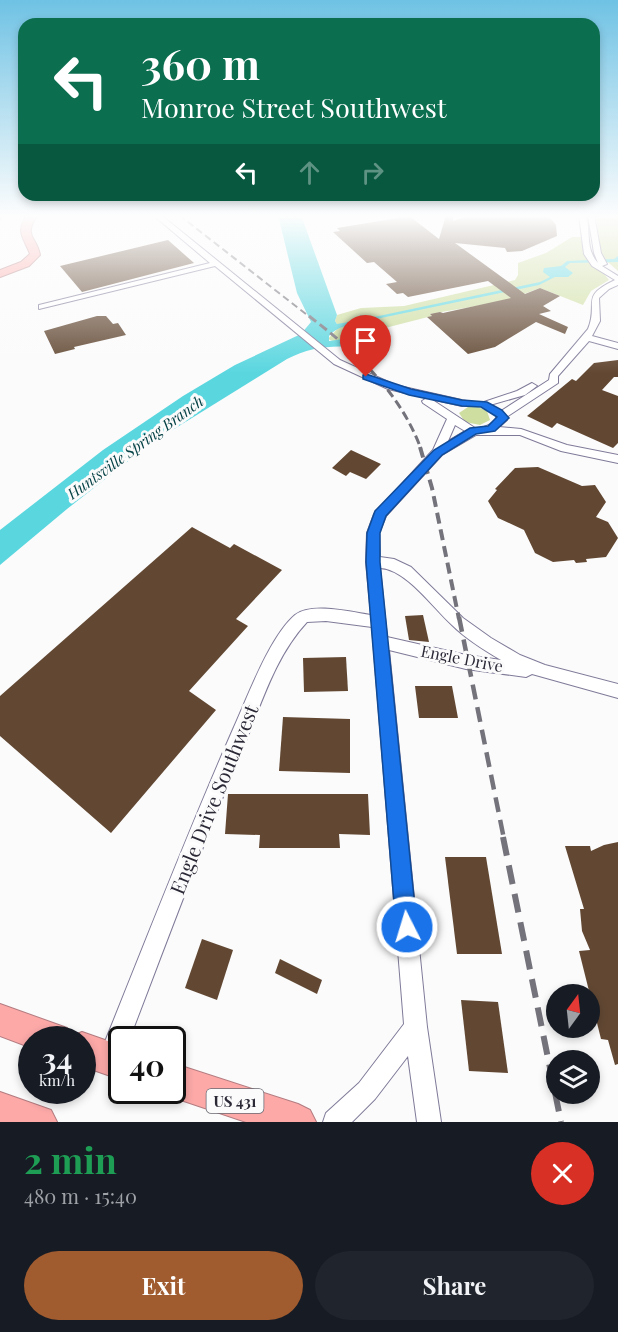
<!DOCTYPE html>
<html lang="en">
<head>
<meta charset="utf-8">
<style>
  body { margin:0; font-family:"Playfair Display",serif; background:#20242c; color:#f1f3f6; height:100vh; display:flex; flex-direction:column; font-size:22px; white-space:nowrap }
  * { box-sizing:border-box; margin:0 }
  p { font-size:20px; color:#9ea1a6 }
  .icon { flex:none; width:33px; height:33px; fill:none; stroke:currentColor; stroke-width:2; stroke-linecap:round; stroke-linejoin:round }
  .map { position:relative; height:1122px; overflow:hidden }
  .side { display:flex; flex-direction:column; background:#171b24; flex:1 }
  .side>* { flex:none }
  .guide { position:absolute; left:18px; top:18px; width:582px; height:183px; border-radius:18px; box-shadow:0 3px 9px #0003; background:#0b6e4f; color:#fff; overflow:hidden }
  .needle { width:39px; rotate:15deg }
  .controls { position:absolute; left:546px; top:984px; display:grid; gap:12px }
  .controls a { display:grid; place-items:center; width:54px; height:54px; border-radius:50%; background:#171b24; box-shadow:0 3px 9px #0003; font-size:30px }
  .speed { position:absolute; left:18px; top:1026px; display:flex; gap:12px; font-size:30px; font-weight:700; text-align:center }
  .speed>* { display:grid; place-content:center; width:78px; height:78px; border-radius:50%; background:#171b24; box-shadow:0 3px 9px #0003; line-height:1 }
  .speed small { font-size:15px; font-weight:400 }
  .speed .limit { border:3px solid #111; border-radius:9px; background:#fff; color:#111 }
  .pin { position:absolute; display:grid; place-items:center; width:51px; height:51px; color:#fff; margin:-62px -26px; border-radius:50% 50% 50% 0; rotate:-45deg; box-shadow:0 0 6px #0007 }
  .pin .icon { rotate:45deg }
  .me { position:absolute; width:66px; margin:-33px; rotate:355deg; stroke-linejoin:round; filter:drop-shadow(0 0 4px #0008) }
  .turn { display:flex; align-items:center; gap:21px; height:126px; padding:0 24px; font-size:27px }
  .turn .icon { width:78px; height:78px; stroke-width:2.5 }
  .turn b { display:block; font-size:42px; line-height:51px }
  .lanes { display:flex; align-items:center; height:57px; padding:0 24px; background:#0003; justify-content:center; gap:30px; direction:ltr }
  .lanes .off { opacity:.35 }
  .round { display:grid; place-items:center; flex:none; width:63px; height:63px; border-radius:32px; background:#20242c }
  .head { display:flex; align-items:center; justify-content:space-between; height:102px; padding:0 24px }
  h1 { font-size:36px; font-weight:700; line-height:45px; color:#1e9e55 }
  .cta { display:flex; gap:12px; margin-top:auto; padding:12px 24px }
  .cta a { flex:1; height:69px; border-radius:36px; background:#a05b2f; color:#fff; font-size:24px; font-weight:700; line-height:69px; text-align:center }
  .cta a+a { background:#20242c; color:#f1f3f6 }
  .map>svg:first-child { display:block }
  .green { fill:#cedea1 }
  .water { fill:#5ad6df }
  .building { fill:#624833 }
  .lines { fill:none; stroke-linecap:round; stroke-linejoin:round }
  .minor-casing { stroke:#807a99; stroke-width:2 }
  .highway-casing { stroke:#b37c80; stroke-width:2 }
  .minor { fill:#fff; fill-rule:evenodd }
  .highway { fill:#fca9a8; fill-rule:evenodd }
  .rail-far4 { stroke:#74727b; stroke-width:2; stroke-dasharray:7 4; stroke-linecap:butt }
  .rail-far3 { stroke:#74727b; stroke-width:3; stroke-dasharray:9 4.5; stroke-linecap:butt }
  .rail-far2 { stroke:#74727b; stroke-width:4; stroke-dasharray:11 6; stroke-linecap:butt }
  .rail-far1 { stroke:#74727b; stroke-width:4.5; stroke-dasharray:15 8; stroke-linecap:butt }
  .rail { stroke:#74727b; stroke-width:6; stroke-dasharray:19 10; stroke-linecap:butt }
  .route { fill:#1a73e8; stroke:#114b97; stroke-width:1.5 }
  .labels { text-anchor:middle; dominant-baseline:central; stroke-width:6; stroke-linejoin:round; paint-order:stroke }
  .far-water-label { font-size:15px; font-style:italic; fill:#023f43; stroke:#fbfbfb }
  .shield { fill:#fbfbfb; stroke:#6a6872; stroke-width:1.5 }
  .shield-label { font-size:15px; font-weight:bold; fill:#2c2937 }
  .street-label { font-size:16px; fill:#2c2937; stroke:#fbfbfb }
  .near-street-label { font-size:20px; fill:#2c2937; stroke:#fbfbfb }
</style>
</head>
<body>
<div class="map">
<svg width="618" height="1122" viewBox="0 0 618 1122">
  <rect width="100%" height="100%" fill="#fbfbfb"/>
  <!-- green -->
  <g class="green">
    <path d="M593 215H618V271L601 256 597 221Z"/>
    <path d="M572 237H583C577 260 599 264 609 280L591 291 583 305 540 288 524 294 529 297 430 314 432 316 381 329 379 334 333 341 328 339 339 327 335 321 337 315 361 308 404 306 515 280 518 275V263L546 253Z"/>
    <path d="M468 407H478L487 411 490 420 480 425 465 422 459 413Z"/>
  </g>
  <!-- water -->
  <path class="water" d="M278 215H301L337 315 335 321 337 324 354 321 361 315 374 317 540 282 550 277 543 272 544 268 561 266 567 261 614 259 618 256V262L570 263 565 267 573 273 568 277H555L539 285 376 319 370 325C354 325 340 323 329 336V341L379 334 386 352C351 345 319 342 287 359L150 444 67 509 0 565V530L103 450 183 396 235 365 301 334 311 322 297 293Z"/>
  <!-- building -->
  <g class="building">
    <path d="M399 215H408L439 239 446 215H453V221L470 215H545L552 220 556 225 557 236 522 251 507 252 505 248 455 243 525 294 540 288 560 296 543 306 551 311 539 314 568 327 565 334 536 322 495 347 468 354 427 317 432 316 430 314 440 312 443 313 511 298 488 281 408 297 403 293 397 294 386 284 397 282 374 262 367 263 333 232 340 231 337 228 398 218Z"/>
    <path d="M168 240 194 263 82 292 60 266Z"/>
    <path d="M97 316H106L113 324 118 323 126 335 74 347 75 349 55 354 44 331Z"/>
    <path d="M618 360V377H614L602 390 618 396V443L613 448 557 423 552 428 527 416 572 379 576 381 594 363Z"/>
    <path d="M351 450 381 464 366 479 350 472 346 476 332 468Z"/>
    <path d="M538 467 582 486 595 485 606 502 596 517 608 522 618 538 606 557 586 559 587 562 576 563 574 560 553 562 535 553 524 530 498 518 488 501 497 490 495 489 515 468Z"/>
    <path d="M192 527 230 548 234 544 282 570 236 619 248 626 189 691 216 710 111 833 0 736V696Z"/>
    <path d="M423 615 429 642 409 640 405 616Z"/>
    <path d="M346 657 348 691 304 692 303 658Z"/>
    <path d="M415 686H452L458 718H419Z"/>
    <path d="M283 717 350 719V773L279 771Z"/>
    <path d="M228 794H368L370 835 339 834 340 848H259L260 835 225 834Z"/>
    <path d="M618 842V1064L615 1065 608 1040 601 1039 579 951 590 950 582 931 580 909H584L565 846H590L591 851 604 845Z"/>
    <path d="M445 857H486L502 954H457Z"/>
    <path d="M202 939 233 950 217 1000 185 988Z"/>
    <path d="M280 959 322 980 317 994 275 973Z"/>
    <path d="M461 1000 498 1002 508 1073 469 1071Z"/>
  </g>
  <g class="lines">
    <!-- minor casing -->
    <g class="minor-casing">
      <g id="minor">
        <path d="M153 215H161L340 360 395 385 466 401V405L462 406 431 399 475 428C486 428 496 423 498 413L549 380 550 374 588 329C599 302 579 297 615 280L592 266 584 254 579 215H586C591 232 585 249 598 263L594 253 588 215H594L601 253 607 264 602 266 618 276V285L609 289 599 298 600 321 592 336 618 343V349L589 341 558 376V383L508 416 507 420 499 427 521 429 567 445 618 455V463L561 451 520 435H476L442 455 386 516 379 533 380 557 394 559 411 567 463 618 491 638 520 655 545 665 618 684V698L532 674 526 677 466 669 389 650 427 1027 441 1122H417L408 1056 375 1099 352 1122H323L326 1113 359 1083 404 1024 372 627 326 621 307 622C276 655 262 702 245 743 204 841 167 941 129 1040H122V1059L118 1067 110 1071 102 1067 98 1059C143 948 186 836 234 727 248 696 270 636 295 615 311 602 351 612 371 615L366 562 367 533 374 514 433 450 447 419 423 403 422 401 427 398 388 389 334 364 215 266 39 309V305L210 263ZM455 425 465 431 448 441ZM380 568C406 569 433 608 452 625 466 639 484 650 501 660L466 655 387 637Z"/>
        <path d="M532 383 537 386 525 395 483 407 478 404 517 391Z"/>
      </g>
    </g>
    <!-- highway casing -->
    <g class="highway-casing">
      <g id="highway">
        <path d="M0 215H6L0 219Z"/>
        <path d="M27 215H38C22 236 37 237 40 255L29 266 0 277V270L21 262 30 254C24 238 15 232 27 215Z"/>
        <path d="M0 1004 67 1028 70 1037 82 1032 122 1046V1080L82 1066V1040H32V1048L0 1036Z"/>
        <path d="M172 1063 298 1104 310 1110 316 1122H246L172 1097 159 1090H172Z"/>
        <path d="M0 1092 51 1110 57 1122H0Z"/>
      </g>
    </g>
    <!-- minor -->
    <use href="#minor" class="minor"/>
    <!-- highway -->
    <use href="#highway" class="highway"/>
    <!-- rail-far4 -->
    <path class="rail-far4" d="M179 215 311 318"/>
    <!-- rail-far3 -->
    <path class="rail-far3" d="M309 316C357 353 400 392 421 449"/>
    <!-- rail-far2 -->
    <path class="rail-far2" d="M420 447 432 488 459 619"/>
    <!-- rail-far1 -->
    <path class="rail-far1" d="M459 617 504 839"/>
    <!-- rail -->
    <path class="rail" d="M503 837 561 1122"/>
  </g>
  <!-- sky -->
  <linearGradient id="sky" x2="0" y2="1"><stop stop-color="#6fc2e4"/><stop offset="0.58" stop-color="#fdfdfd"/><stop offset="1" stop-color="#fdfdfd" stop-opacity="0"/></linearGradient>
  <rect width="618" height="373" fill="url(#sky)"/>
  <!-- route -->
  <path class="route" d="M366 374 411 389 462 400 487 402 502 410 509 418 495 431 476 434 442 455 386 516 380 533V562L417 927 414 934 407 937 399 934 396 927 366 562 367 533 375 511 434 450 470 428 488 426 497 417 481 407 462 406 409 395 363 379V375Z"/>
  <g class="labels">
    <!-- far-water labels -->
    <g class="far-water-label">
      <text transform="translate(135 447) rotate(-36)">Huntsville Spring Branch</text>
    </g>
    <!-- shield labels -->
    <rect class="shield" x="206.5" y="1089" width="57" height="24" rx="4.5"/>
    <g class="shield-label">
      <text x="235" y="1101">US 431</text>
    </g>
    <!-- street labels -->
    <g class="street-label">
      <text transform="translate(462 658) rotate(11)">Engle Drive</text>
    </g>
    <!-- near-street labels -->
    <g class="near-street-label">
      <text transform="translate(213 799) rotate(-68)">Engle Drive Southwest</text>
    </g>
  </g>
</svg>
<div class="controls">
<a><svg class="needle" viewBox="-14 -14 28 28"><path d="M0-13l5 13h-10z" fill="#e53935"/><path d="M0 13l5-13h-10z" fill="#9ea1a6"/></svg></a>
<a><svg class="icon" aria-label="layers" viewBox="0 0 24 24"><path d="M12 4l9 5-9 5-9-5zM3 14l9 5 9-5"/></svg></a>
</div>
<div class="speed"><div>34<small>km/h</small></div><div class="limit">40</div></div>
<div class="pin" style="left:366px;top:377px;background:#d93025"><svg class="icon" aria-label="arrive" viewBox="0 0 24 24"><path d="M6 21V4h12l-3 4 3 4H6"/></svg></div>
<svg class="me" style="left:407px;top:927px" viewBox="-20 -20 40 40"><circle r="17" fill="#1a73e8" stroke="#fff" stroke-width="3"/><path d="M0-11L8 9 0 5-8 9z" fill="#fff"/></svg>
<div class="guide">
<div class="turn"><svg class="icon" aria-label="left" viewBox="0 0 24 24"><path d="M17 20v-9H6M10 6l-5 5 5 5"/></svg><div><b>360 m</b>Monroe Street Southwest</div></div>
<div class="lanes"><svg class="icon" aria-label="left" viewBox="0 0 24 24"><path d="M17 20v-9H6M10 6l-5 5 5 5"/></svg><svg class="icon off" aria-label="ahead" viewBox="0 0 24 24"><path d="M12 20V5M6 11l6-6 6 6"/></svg><svg class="icon off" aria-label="right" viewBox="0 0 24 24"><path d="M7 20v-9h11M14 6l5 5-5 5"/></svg></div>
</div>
</div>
<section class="side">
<div class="head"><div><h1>2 min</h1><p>480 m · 15:40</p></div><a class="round" style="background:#d93025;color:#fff"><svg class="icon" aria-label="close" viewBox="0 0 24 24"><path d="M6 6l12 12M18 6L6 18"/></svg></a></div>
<div class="cta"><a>Exit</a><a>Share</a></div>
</section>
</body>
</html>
